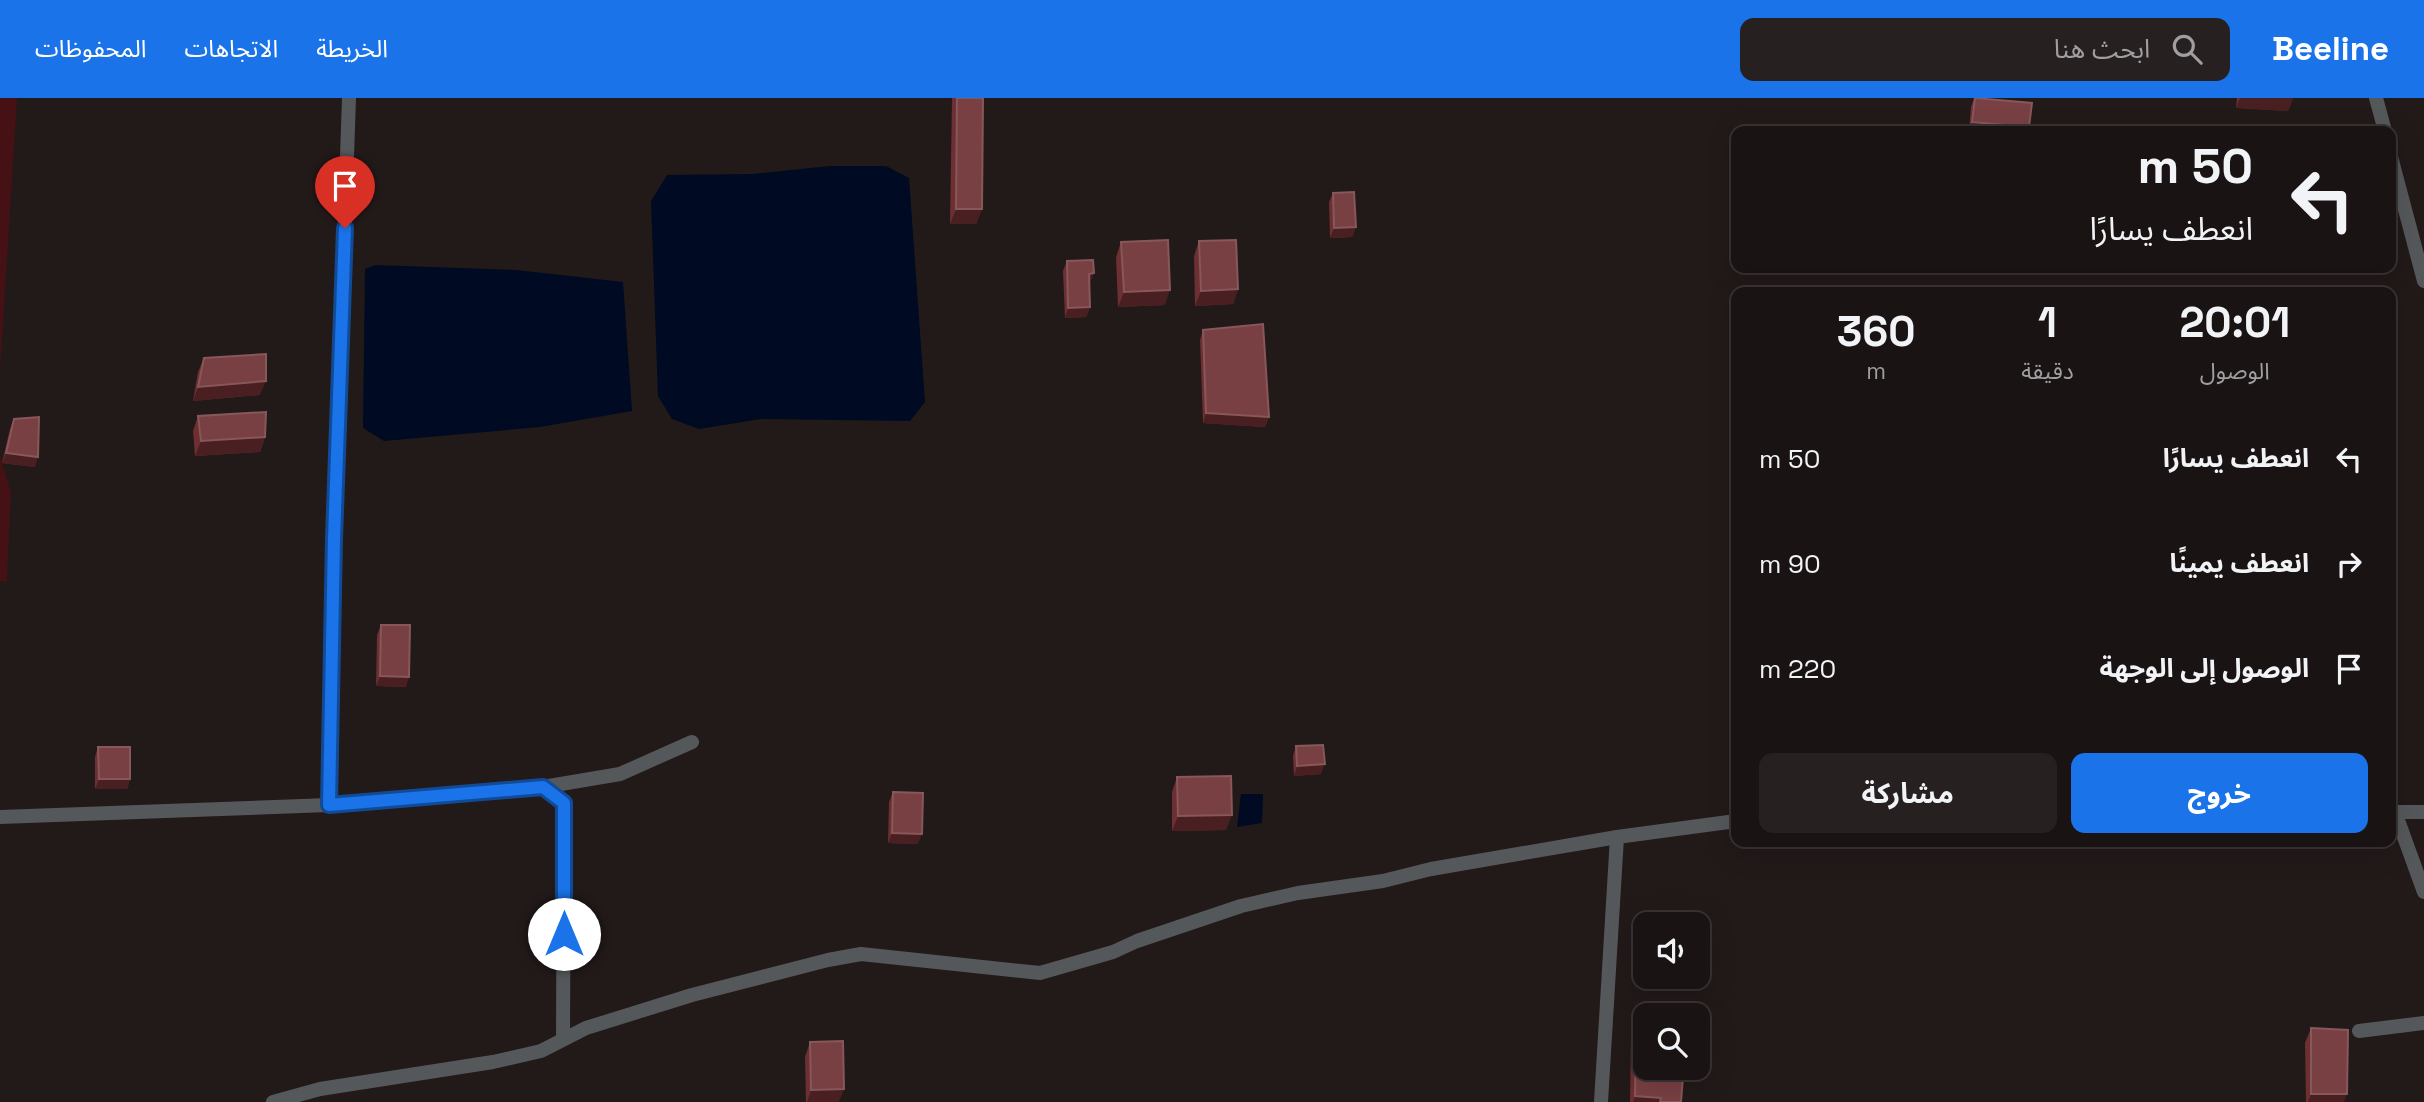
<!DOCTYPE html>
<html lang="ar">
<head>
<meta charset="utf-8">
<style>
  body { margin:0; font-family:"Space Grotesk","Noto Sans Arabic",sans-serif; background:#272021; color:#f1f3f6; direction:rtl; height:100vh; display:flex; flex-direction:column; font-size:26px; white-space:nowrap }
  * { box-sizing:border-box; margin:0 }
  p { font-size:23px; color:#9f9ea0 }
  .icon { flex:none; width:38px; height:38px; fill:none; stroke:currentColor; stroke-width:2; stroke-linecap:round; stroke-linejoin:round }
  .map { position:relative; flex:1; overflow:hidden; direction:ltr }
  .sheet { position:absolute; left:1731px; top:189px; width:665px; height:560px; display:flex; flex-direction:column; background:#1a1313; border-radius:14px; box-shadow:0 7px 28px #0002,0 0 0 2px #383233; direction:rtl }
  .sheet>* { flex:none }
  .hud { position:absolute; left:1731px; top:28px; width:665px; height:147px; border-radius:14px; box-shadow:0 7px 28px #0002,0 0 0 2px #383233; direction:rtl; background:#1a1313; color:#f1f3f6; overflow:hidden }
  .buttons { position:absolute; left:1633px; top:814px; display:grid; gap:14px }
  .buttons a { display:grid; place-items:center; width:77px; height:77px; border-radius:14px; background:#1a1313; box-shadow:0 7px 28px #0002,0 0 0 2px #383233; font-size:35px }
  .pin { position:absolute; display:grid; place-items:center; width:60px; height:60px; color:#fff; margin:-72px -30px; border-radius:50% 50% 50% 0; rotate:-45deg; box-shadow:0 0 7px #0007 }
  .pin .icon { rotate:45deg }
  .me { position:absolute; width:77px; margin:-38px; rotate:0deg; stroke-linejoin:round; filter:drop-shadow(0 0 5px #0008) }
  .turn { display:flex; align-items:center; gap:24px; height:147px; padding:0 28px; font-size:32px }
  .turn .icon { width:91px; height:91px; stroke-width:2.5 }
  .turn b { display:block; font-size:49px; line-height:60px }
  .eta { display:flex; justify-content:space-evenly; align-items:center; height:119px; text-align:center }
  .eta b { font-size:42px; font-weight:700; line-height:49px }
  .primary-button { display:flex; gap:14px; margin-top:auto; padding:14px 28px }
  .primary-button a { flex:1; height:80px; border-radius:14px; background:#1a73e8; color:#fff; font-size:28px; font-weight:700; line-height:80px; text-align:center }
  .primary-button a+a { background:#272021; color:#f1f3f6 }
  ul { padding:0; list-style:none }
  li { display:flex; align-items:center; gap:21px; height:105px; padding:0 28px }
  li div { flex:1 }
  li b { display:block; font-size:26px }
  li em { font-style:normal }
  header { display:flex; align-items:center; gap:42px; box-sizing:border-box; height:98px; padding:0 35px; background:#1a73e8; color:#fff }
  header strong { font-size:33px }
  nav { display:flex; gap:38px; margin-inline-start:auto; font-size:24px }
  .search { width:490px; height:63px; background:#272021; display:flex; align-items:center; gap:18px; box-sizing:border-box; padding:0 24px; border-radius:14px; color:#9f9ea0; font-size:26px }
  .map>svg:first-child { display:block }
  .green { fill:#461115 }
  .water { fill:#000a22 }
  .lines { fill:none; stroke-linecap:round; stroke-linejoin:round }
  .street { stroke:#55585b; stroke-width:14 }
  .wall { fill:#6d2f32 }
  .shaded-wall { fill:#4a1f21 }
  .building { fill:#784043; stroke:#875759; stroke-width:2 }
  .route-casing { stroke:#114b97; stroke-width:18 }
  .route { stroke:#1a73e8; stroke-width:12 }
</style>
</head>
<body>
<header>
<strong>Beeline</strong>
<div class="search"><svg class="icon" aria-label="search" viewBox="0 0 24 24"><circle cx="10" cy="10" r="6"/><path d="M15 15l6 6"/></svg>ابحث هنا</div>
<nav><a>الخريطة</a><a>الاتجاهات</a><a>المحفوظات</a></nav>
</header>
<div class="map">
<svg width="2424" height="1004" viewBox="0 0 2424 1004">
  <rect width="100%" height="100%" fill="#221919"/>
  <!-- green -->
  <g class="green">
    <path d="M0 0H17L0 273Z"/>
    <path d="M0 358 11 395 7 483H0Z"/>
  </g>
  <!-- water -->
  <g class="water">
    <path d="M830 68H886L909 80 925 304 910 323 761 321 699 331 672 321 658 298 651 103 667 77 753 76Z"/>
    <path d="M375 167 516 172 623 184 632 313 540 329 384 343 363 330 365 171Z"/>
    <path d="M1241 696H1263L1262 725 1237 729Z"/>
  </g>
  <g class="lines">
    <!-- street -->
    <g class="street">
      <path d="M2376 0 2385 33"/>
      <path d="M2390 55 2424 183"/>
      <path d="M543 689 620 676 692 644"/>
      <path d="M329 707 334 441 349 0"/>
      <path d="M2390 714H2424"/>
      <path d="M2395 714 2424 794"/>
      <path d="M0 719 329 707 543 689 564 705 563 941"/>
      <path d="M2359 933 2424 925"/>
      <path d="M273 1004 320 991 493 964 541 953 586 930 692 897 828 862 861 856 1040 875 1113 854 1137 843 1241 808 1298 795 1383 783 1431 771 1617 739 1736 723"/>
      <path d="M1601 1004 1617 739"/>
    </g>
  </g>
  <!-- wall -->
  <g class="wall">
    <path d="M952 0H983L982 111 976 126H950Z"/>
    <path d="M1974 0 2028 33H1969L1971 9Z"/>
    <path d="M2237 0H2293L2288 13 2236 10Z"/>
    <path d="M1333 95 1356 129 1352 139 1330 140 1329 104Z"/>
    <path d="M1199 143 1238 191 1233 206 1195 208 1194 158Z"/>
    <path d="M1121 144 1165 207 1118 209 1116 159Z"/>
    <path d="M1067 163 1094 175 1089 185 1090 209 1086 219 1065 220 1063 173Z"/>
    <path d="M1203 232 1269 319 1265 329 1203 325 1200 242Z"/>
    <path d="M204 260 260 297 193 303 198 274Z"/>
    <path d="M198 318 265 339 260 354 195 358 193 333Z"/>
    <path d="M14 321 35 369 2 365 10 331Z"/>
    <path d="M381 527 406 589 376 588 377 537Z"/>
    <path d="M1296 648 1321 676 1294 678 1293 658Z"/>
    <path d="M98 649 130 681 127 691H95V659Z"/>
    <path d="M1177 679 1226 732 1172 733V694Z"/>
    <path d="M893 694 918 746 888 745 889 704Z"/>
    <path d="M1636 926 1680 978 1681 1004H1630L1631 939Z"/>
    <path d="M2311 930 2344 1004H2306L2305 945Z"/>
    <path d="M810 944 839 1004H806L805 959Z"/>
  </g>
  <!-- shaded-wall -->
  <g class="shaded-wall">
    <path d="M2240 0H2293L2288 13 2236 10Z"/>
    <path d="M1972 24 2029 29 2028 33H1969Z"/>
    <path d="M956 111H982L976 126H950Z"/>
    <path d="M1356 129 1352 139 1330 140 1334 130Z"/>
    <path d="M1094 175 1090 185 1085 186 1089 176Z"/>
    <path d="M1238 191 1233 206 1195 208 1201 193Z"/>
    <path d="M1170 192 1165 207 1118 209 1124 194Z"/>
    <path d="M1090 209 1086 219 1065 220 1068 210Z"/>
    <path d="M266 283 260 297 193 303 198 289Z"/>
    <path d="M1206 315 1269 319 1265 329 1203 325Z"/>
    <path d="M265 339 260 354 195 358 201 343Z"/>
    <path d="M6 355 38 359 35 369 2 365Z"/>
    <path d="M380 578 409 579 406 589 376 588Z"/>
    <path d="M1325 666 1321 676 1294 678 1297 668Z"/>
    <path d="M99 681H130L127 691H95Z"/>
    <path d="M1232 717 1226 732 1172 733 1178 718Z"/>
    <path d="M892 735 922 736 918 746 888 745Z"/>
    <path d="M844 991 839 1004H807L811 992Z"/>
    <path d="M2311 996H2347L2344 1004H2308Z"/>
    <path d="M1635 998 1661 1000 1659 1004H1633Z"/>
  </g>
  <!-- building -->
  <g class="building">
    <path d="M957 0H983L982 111H956Z"/>
    <path d="M1975 0 2032 5 2029 29 1972 24Z"/>
    <path d="M1354 94 1356 129 1334 130 1333 95Z"/>
    <path d="M1168 142 1170 192 1124 194 1121 144Z"/>
    <path d="M1236 142 1238 191 1201 193 1199 143Z"/>
    <path d="M1093 162 1094 175 1089 176 1090 209 1068 210 1067 163Z"/>
    <path d="M1263 226 1269 319 1206 315 1203 232Z"/>
    <path d="M266 256V283L198 289 204 260Z"/>
    <path d="M266 314 265 339 201 343 198 318Z"/>
    <path d="M39 319 38 359 6 355 14 321Z"/>
    <path d="M381 527H410L409 579 380 578Z"/>
    <path d="M1323 647 1325 666 1297 668 1296 648Z"/>
    <path d="M98 649H130V681H99Z"/>
    <path d="M1231 678 1232 717 1178 718 1177 679Z"/>
    <path d="M893 694 923 695 922 736 892 735Z"/>
    <path d="M1636 926H1645V970H1680V978H1683L1681 1004H1660L1661 1000 1635 998Z"/>
    <path d="M2311 930 2348 932 2347 996H2311Z"/>
    <path d="M843 943 844 991 811 992 810 944Z"/>
  </g>
  <g class="lines">
    <!-- route casing -->
    <g class="route-casing">
      <path id="route" d="M345 130 334 441 329 707 543 689 564 705V836"/>
    </g>
    <!-- route -->
    <use href="#route" class="route"/>
  </g>
</svg>
<div class="buttons">
<a><svg class="icon" aria-label="sound" viewBox="0 0 24 24"><path d="M4 9h4l5-4v14l-5-4H4zM17 9q2 3 0 6"/></svg></a>
<a><svg class="icon" aria-label="search" viewBox="0 0 24 24"><circle cx="10" cy="10" r="6"/><path d="M15 15l6 6"/></svg></a>
</div>
<div class="pin" style="left:345px;top:130px;background:#d93025"><svg class="icon" aria-label="arrive" viewBox="0 0 24 24"><path d="M6 21V4h12l-3 4 3 4H6"/></svg></div>
<svg class="me" style="left:564px;top:836px" viewBox="-20 -20 40 40"><circle r="19" fill="#fff"/><path d="M0-13L10 11 0 6-10 11z" fill="#1a73e8"/></svg>
<div class="hud">
<div class="turn"><svg class="icon" aria-label="left" viewBox="0 0 24 24"><path d="M17 20v-9H6M10 6l-5 5 5 5"/></svg><div><b>50 m</b>انعطف يسارًا</div></div>
</div>
<section class="sheet">
<div class="eta">
<div><b>20:01</b><p>الوصول</p></div>
<div><b>1</b><p>دقيقة</p></div>
<div><b>360</b><p>m</p></div>
</div>
<ul>
<li><svg class="icon" aria-label="left" viewBox="0 0 24 24"><path d="M17 20v-9H6M10 6l-5 5 5 5"/></svg><div><b>انعطف يسارًا</b></div><em>50 m</em></li>
<li><svg class="icon" aria-label="right" viewBox="0 0 24 24"><path d="M7 20v-9h11M14 6l5 5-5 5"/></svg><div><b>انعطف يمينًا</b></div><em>90 m</em></li>
<li><svg class="icon" aria-label="arrive" viewBox="0 0 24 24"><path d="M6 21V4h12l-3 4 3 4H6"/></svg><div><b>الوصول إلى الوجهة</b></div><em>220 m</em></li>
</ul>
<div class="primary-button"><a>خروج</a><a>مشاركة</a></div>
</section>
</div>
</body>
</html>
